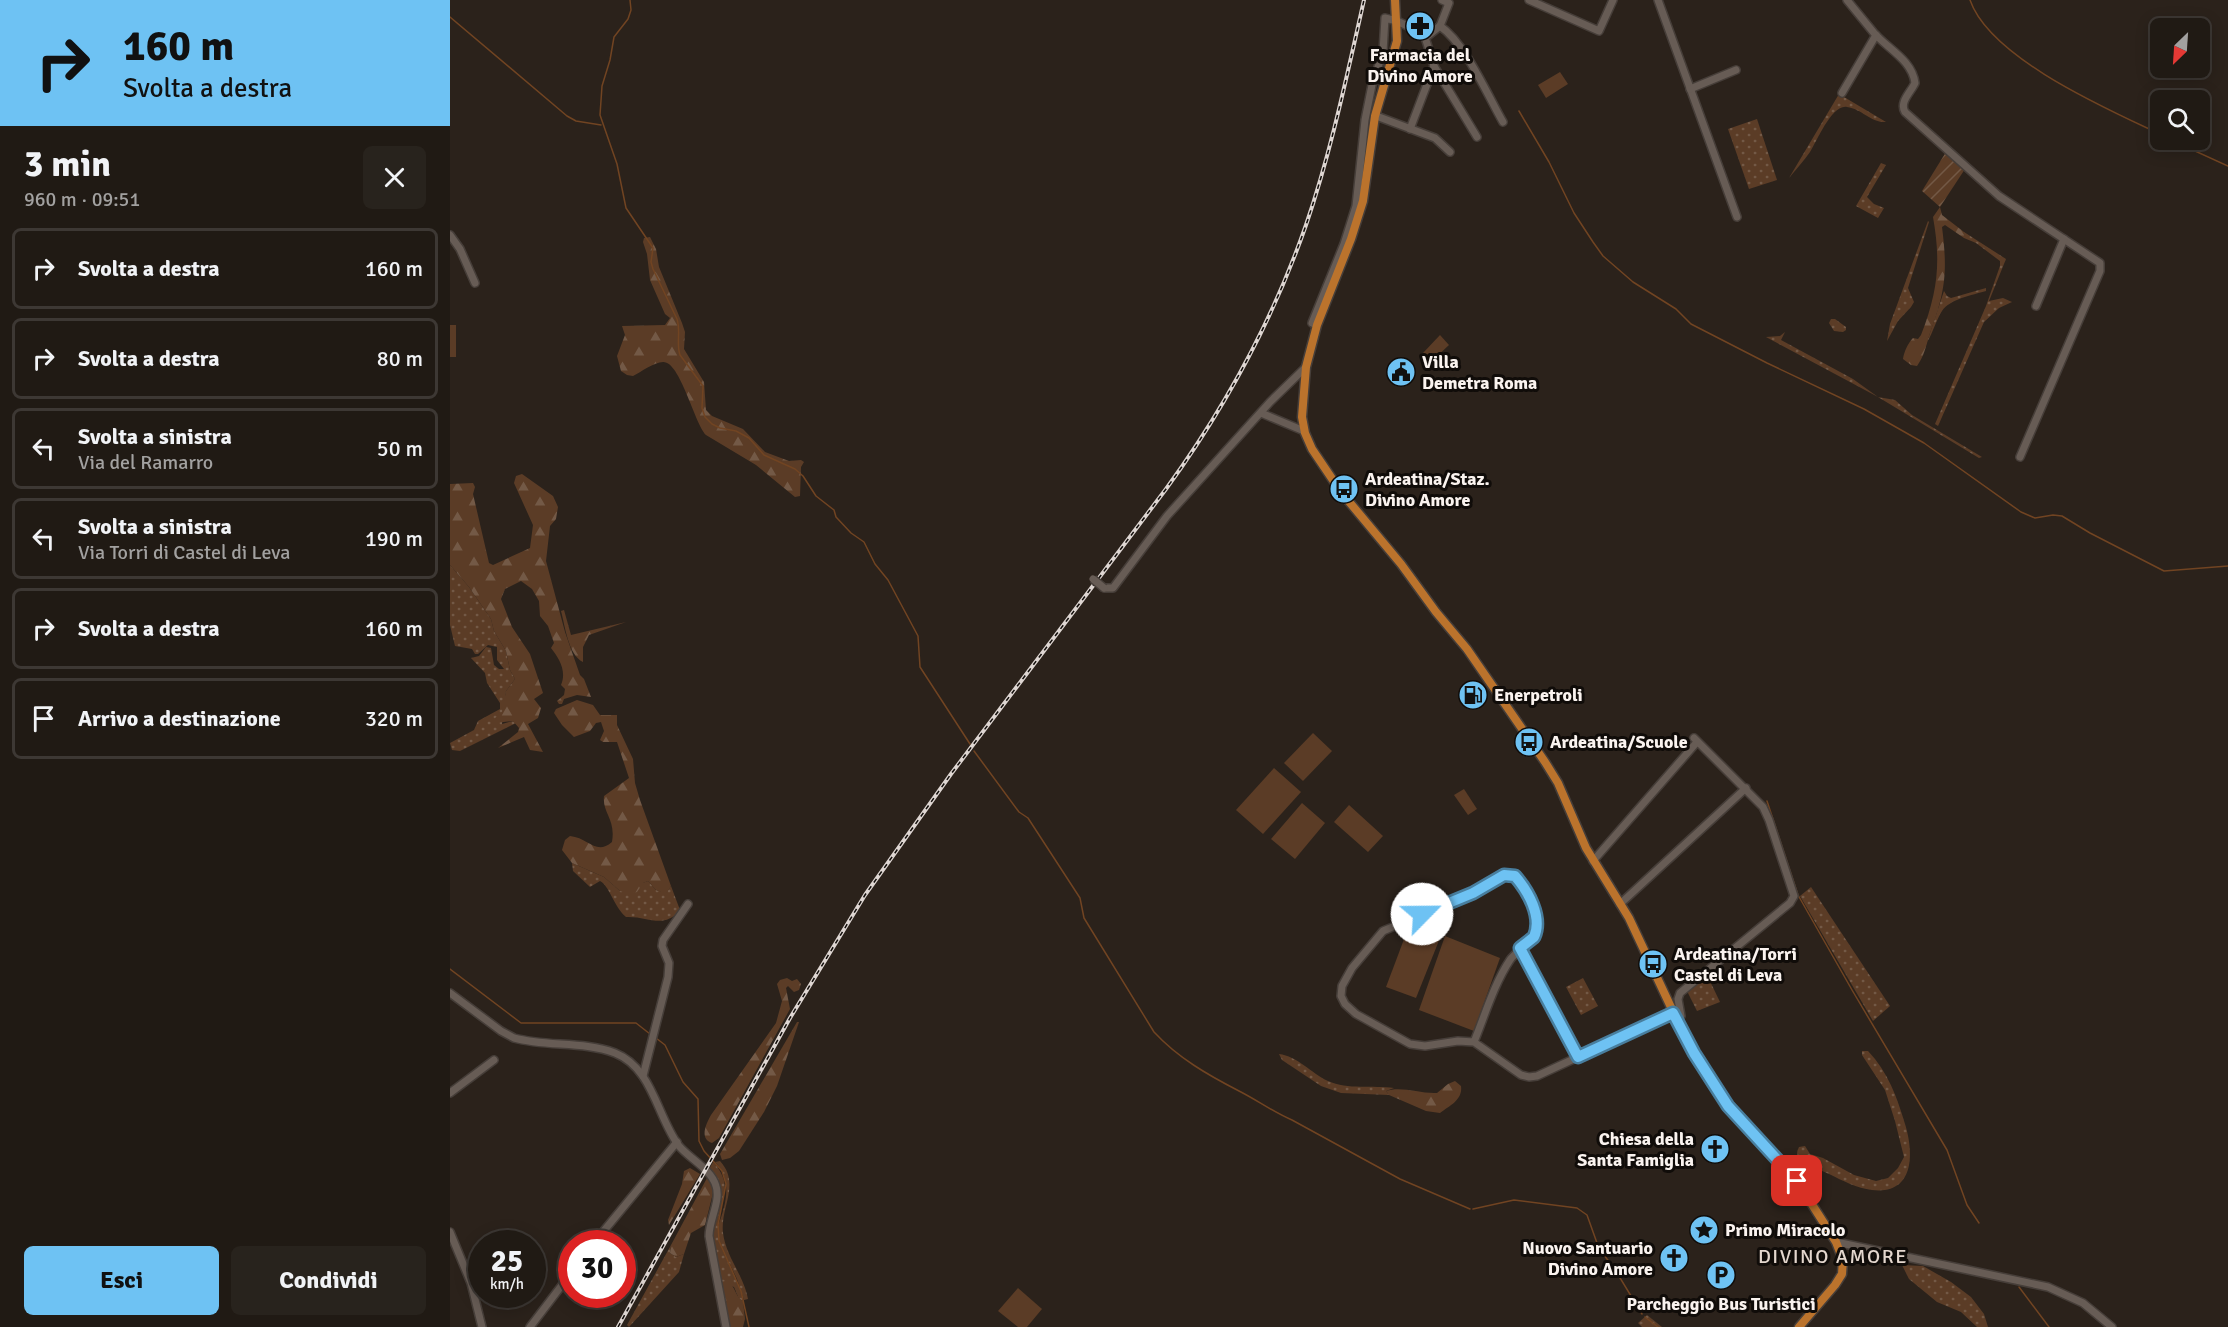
<!DOCTYPE html>
<html lang="it">
<head>
<meta charset="utf-8">
<style>
  body { margin:0; font-family:Signika,sans-serif; background:#28231d; color:#f1f3f6; height:100vh; display:flex; flex-direction:column; font-size:22px; white-space:nowrap }
  * { box-sizing:border-box; margin:0 }
  p { font-size:20px; color:#a2a1a0 }
  .icon { flex:none; width:33px; height:33px; fill:none; stroke:currentColor; stroke-width:2; stroke-linecap:round; stroke-linejoin:round }
  .map { position:relative; flex:1; overflow:hidden }
  .details { display:flex; flex-direction:column; background:#201a14; width:450px }
  .details>* { flex:none }
  .hud { background:#6ec2f3; color:#111; overflow:hidden }
  .needle { width:39px; rotate:205deg }
  .tools { position:absolute; left:1700px; top:18px; display:grid; gap:12px }
  .tools a { display:grid; place-items:center; width:60px; height:60px; border-radius:9px; background:#201a14; box-shadow:0 3px 15px #0003,0 0 0 2px #3d3834; font-size:30px }
  .speed { position:absolute; left:18px; top:1230px; display:flex; gap:12px; font-size:30px; font-weight:700; text-align:center }
  .speed>* { display:grid; place-content:center; width:78px; height:78px; border-radius:50%; background:#201a14; box-shadow:0 3px 15px #0003,0 0 0 2px #3d3834; line-height:1 }
  .speed small { font-size:15px; font-weight:400 }
  .speed .limit { border:9px solid #d22; background:#fff; color:#111 }
  .pin { position:absolute; display:grid; place-items:center; width:51px; height:51px; color:#fff; margin:-26px; border-radius:12px; box-shadow:0 3px 9px #0006 }
  .me { position:absolute; width:66px; margin:-33px; rotate:67deg; stroke-linejoin:round; filter:drop-shadow(0 0 4px #0008) }
  .turn { display:flex; align-items:center; gap:21px; height:126px; padding:0 24px; font-size:27px }
  .turn .icon { width:78px; height:78px; stroke-width:2.5 }
  .turn b { display:block; font-size:42px; line-height:51px }
  .round { display:grid; place-items:center; flex:none; width:63px; height:63px; border-radius:9px; background:#28231d }
  .headline { display:flex; align-items:center; justify-content:space-between; height:102px; padding:0 24px }
  h1 { font-size:36px; font-weight:700; line-height:45px }
  .button { display:flex; gap:12px; margin-top:auto; padding:12px 24px }
  .button a { flex:1; height:69px; border-radius:9px; background:#6ec2f3; color:#111; font-size:24px; font-weight:700; line-height:69px; text-align:center }
  .button a+a { background:#28231d; color:#f1f3f6 }
  ul { padding:0; list-style:none }
  li { display:flex; align-items:center; gap:18px; height:81px; margin:0 12px 9px; padding:0 12px; border:3px solid #3d3834; border-radius:9px }
  li div { flex:1 }
  li b { display:block; font-size:22px }
  li em { font-style:normal }
  main { display:flex; flex:1; min-height:0 }
  .map>svg:first-child { display:block }
  .grass { fill:url(#grass-dots) }
  .forest { fill:url(#forest-firs) }
  .park { fill:#5b3c26 }
  .garden { fill:url(#garden-furrows) }
  .lines { fill:none; stroke-linecap:round; stroke-linejoin:round }
  .stream { stroke:#714422; stroke-width:1.5 }
  .minor-casing { stroke:#463e39; stroke-width:10 }
  .major-casing { stroke:#463e39; stroke-width:11 }
  .minor { stroke:#675c55; stroke-width:7 }
  .major { stroke:#bb732c; stroke-width:8 }
  .rail-casing { stroke:#ded6d2; stroke-width:4 }
  .rail { stroke:#100c09; stroke-width:1.5; stroke-dasharray:4.5; stroke-linecap:butt }
  .minor-bridge-casing { stroke:#463e39; stroke-width:10; stroke-linecap:butt }
  .minor-bridge { stroke:#675c55; stroke-width:7 }
  .route-casing { stroke:#487e9e; stroke-width:15 }
  .route { stroke:#6ec2f3; stroke-width:10 }
  .labels { text-anchor:middle; dominant-baseline:central; stroke-width:6; stroke-linejoin:round; paint-order:stroke }
  .poi-label { font-size:18px; font-weight:bold; fill:#faf3ef; stroke:#100c09; text-anchor:start }
  .neighbourhood-label { font-size:20px; letter-spacing:1.5px; fill:#e4d7ce; stroke:#100c09 }
</style>
</head>
<body>
<main>
<section class="details">
<div class="hud">
<div class="turn"><svg class="icon" aria-label="right" viewBox="0 0 24 24"><path d="M7 20v-9h11M14 6l5 5-5 5"/></svg><div><b>160 m</b>Svolta a destra</div></div>
</div>
<div class="headline"><div><h1>3 min</h1><p>960 m · 09:51</p></div><a class="round"><svg class="icon" aria-label="close" viewBox="0 0 24 24"><path d="M6 6l12 12M18 6L6 18"/></svg></a></div>
<ul>
<li><svg class="icon" aria-label="right" viewBox="0 0 24 24"><path d="M7 20v-9h11M14 6l5 5-5 5"/></svg><div><b>Svolta a destra</b></div><em>160 m</em></li>
<li><svg class="icon" aria-label="right" viewBox="0 0 24 24"><path d="M7 20v-9h11M14 6l5 5-5 5"/></svg><div><b>Svolta a destra</b></div><em>80 m</em></li>
<li><svg class="icon" aria-label="left" viewBox="0 0 24 24"><path d="M17 20v-9H6M10 6l-5 5 5 5"/></svg><div><b>Svolta a sinistra</b><p>Via del Ramarro</p></div><em>50 m</em></li>
<li><svg class="icon" aria-label="left" viewBox="0 0 24 24"><path d="M17 20v-9H6M10 6l-5 5 5 5"/></svg><div><b>Svolta a sinistra</b><p>Via Torri di Castel di Leva</p></div><em>190 m</em></li>
<li><svg class="icon" aria-label="right" viewBox="0 0 24 24"><path d="M7 20v-9h11M14 6l5 5-5 5"/></svg><div><b>Svolta a destra</b></div><em>160 m</em></li>
<li><svg class="icon" aria-label="arrive" viewBox="0 0 24 24"><path d="M6 21V4h12l-3 4 3 4H6"/></svg><div><b>Arrivo a destinazione</b></div><em>320 m</em></li>
</ul>
<div class="button"><a>Esci</a><a>Condividi</a></div>
</section>
<div class="map">
<svg width="1778" height="1327" viewBox="0 0 1778 1327">
  <defs>
    <pattern id="grass-dots" width="8" height="8" patternUnits="userSpaceOnUse" patternTransform="scale(1.5)"><rect width="8" height="8" fill="#5b3c26"/><path d="M2 2h.1M6 6h.1" fill="none" stroke="#735946" stroke-width="1.8" stroke-linecap="round"/></pattern>
    <pattern id="forest-firs" width="22" height="20" patternUnits="userSpaceOnUse" patternTransform="scale(1.5)"><rect width="22" height="20" fill="#5b3c26"/><path d="M5 1l3.5 6h-7zM16 11l3.5 6h-7z" fill="#735946"/></pattern>
    <pattern id="garden-furrows" width="10" height="10" patternUnits="userSpaceOnUse" patternTransform="scale(1.5)"><rect width="10" height="10" fill="#5b3c26"/><path d="M-1 1l2-2M0 10L10 0M9 11l2-2" fill="none" stroke="#735946"/></pattern>
  </defs>
  <rect width="100%" height="100%" fill="#2b221b"/>
  <!-- grass -->
  <g class="grass">
    <path d="M1389 94 1436 122C1421 123 1412 109 1397 107 1382 104 1367 141 1360 152 1354 161 1346 169 1339 178Z"/>
    <path d="M1307 119 1327 180 1299 189 1278 129Z"/>
    <path d="M1431 163 1436 165 1417 197 1424 204 1434 208 1428 218 1406 206Z"/>
    <path d="M1478 221 1479 222 1458 288 1464 302 1461 307 1448 321 1437 341 1440 324Z"/>
    <path d="M1514 232 1556 259 1539 301 1553 298 1562 302 1549 308 1534 322 1488 426 1485 424 1536 306 1550 266V261L1526 243 1514 238Z"/>
    <path d="M1536 288V291C1522 295 1500 299 1492 311 1486 320 1483 333 1477 342L1494 291 1497 296 1501 298Z"/>
    <path d="M1381 319H1385L1396 327V330L1393 332 1384 331 1379 323Z"/>
    <path d="M1335 332 1331 340 1403 379 1428 397 1445 400 1462 415 1532 457 1529 458 1428 397 1316 337 1330 336Z"/>
    <path d="M0 565 19 587 41 619 44 631 56 651 60 670 65 679 56 691 52 724 63 721 66 723 10 751 2 750 0 743 24 730 28 721 50 709V703L37 683 35 673 21 658 29 656 36 647 41 648 44 665 49 669H54L47 660V647L38 645 28 654H25L22 649 5 646 0 625Z"/>
    <path d="M122 863 154 877 170 891 198 881 206 890 216 893 221 886 230 910C213 930 199 916 176 917 164 907 159 885 150 881L140 887 123 871Z"/>
    <path d="M1361 887 1440 1006 1423 1021 1350 896Z"/>
    <path d="M1257 975 1270 1002 1247 1011 1237 991Z"/>
    <path d="M1133 978 1148 1006 1131 1015 1116 987Z"/>
    <path d="M1412 1051H1418C1438 1072 1447 1097 1455 1124 1464 1153 1465 1195 1422 1190 1407 1188 1393 1181 1379 1174 1371 1170 1354 1164 1348 1156 1346 1152 1348 1150 1349 1147L1355 1146 1360 1154 1373 1158 1404 1175 1426 1181 1438 1178 1448 1168 1454 1157 1445 1121 1435 1090 1412 1055Z"/>
    <path d="M829 1054C847 1056 861 1073 878 1081 898 1090 922 1085 944 1088L936 1091 939 1095 891 1093 871 1086 832 1060Z"/>
    <path d="M270 1161C291 1184 270 1207 273 1233 276 1257 294 1276 298 1299L294 1300 287 1279 269 1242 291 1291 293 1301 289 1299 284 1287 269 1282 262 1229 269 1197 258 1171 263 1162C285 1186 270 1199 268 1226 276 1204 283 1181 265 1162Z"/>
    <path d="M221 1245 220 1253 226 1257 234 1254 229 1272 179 1327 177 1325Z"/>
    <path d="M1452 1265 1473 1266 1501 1282 1521 1297 1534 1314 1538 1327H1527L1511 1312 1487 1302 1459 1279Z"/>
    <path d="M1197 1315 1212 1327H1192L1188 1323Z"/>
  </g>
  <!-- forest -->
  <g class="forest">
    <path d="M1490 207 1492 215 1514 232V238L1495 225 1492 227C1498 274 1495 292 1479 336 1476 347 1473 358 1467 366L1461 365 1453 359C1454 352 1458 343 1463 338L1468 339 1471 335C1488 291 1491 262 1483 217Z"/>
    <path d="M200 237 206 249 209 267 232 323 235 332 234 349 254 382 256 410 262 416 293 429 315 452 339 461 351 460 354 462 351 467 350 496 345 497 306 465 256 435C244 422 230 361 213 362 204 362 191 372 183 376L177 375 171 371 167 356 175 335 172 326 215 325 220 318 215 314 200 280 197 254 193 242 194 238Z"/>
    <path d="M72 474 103 496 108 507 106 519 100 526 96 561 115 632 130 675 134 679 141 697 127 695 114 699 112 704H109L107 701 114 695 115 689 111 685C117 671 109 658 101 648L104 643 98 626 90 616 89 601 82 589 71 581 55 589 51 599 62 627 80 654 93 693 84 699 91 708 88 718 78 724 93 752 80 750 74 737 48 748 68 732 69 728 63 721 45 723 44 719 52 712 56 691 65 679 60 670 56 651 44 631 41 619 19 587 0 565V484L23 483 25 487 23 494 39 563 43 565 80 548 83 525 64 483 66 476Z"/>
    <path d="M114 610 121 635 176 622 139 635 133 647V662C118 655 115 625 111 611Z"/>
    <path d="M127 700 143 705 150 715H167V725L183 759 185 783 190 800 221 886 216 894 206 890 198 881 193 883 187 892 179 894 170 891 154 877 122 863 112 850 115 840 120 836C139 838 146 856 162 842 166 819 152 813 154 796L179 778 167 742H153L150 740 154 731 151 722 146 723 140 731 124 737 112 725 104 713 106 709Z"/>
    <path d="M337 978 342 981 347 979 351 984 349 990 344 992 338 986 336 988 340 1009 269 1138 262 1143C249 1139 256 1124 261 1115L326 1023 332 1001 327 984 330 980Z"/>
    <path d="M347 1022H349L327 1086 314 1112 289 1151 280 1158 272 1160 270 1154Z"/>
    <path d="M1005 1081 1011 1086C1013 1100 999 1106 990 1113L976 1111 939 1095 936 1091C952 1086 970 1094 987 1093L998 1084Z"/>
    <path d="M240 1168 250 1174 219 1225 218 1220 232 1184 234 1171Z"/>
    <path d="M257 1178 263 1188V1193L255 1225 241 1233 234 1254 226 1257 220 1253 221 1245Z"/>
    <path d="M277 1281C286 1286 285 1297 293 1301L295 1319 293 1327H279L269 1282Z"/>
  </g>
  <!-- park -->
  <g class="park">
    <path d="M1110 72 1118 84 1096 98 1088 85Z"/>
    <rect x="0" y="325" width="6" height="32"/>
    <path d="M990 335 999 345 981 362 973 353Z"/>
    <path d="M863 733 882 751 853 781 834 763Z"/>
    <path d="M824 768 851 792 813 834 786 810Z"/>
    <path d="M1014 789 1027 809 1018 815 1004 795Z"/>
    <path d="M852 803 875 823 845 859 821 839Z"/>
    <path d="M899 805 933 836 918 852 884 822Z"/>
    <path d="M959 926 990 938 966 998 936 987Z"/>
    <path d="M995 936 1050 958 1024 1031 969 1010Z"/>
    <path d="M568 1288 592 1309 577 1327H568L548 1311Z"/>
  </g>
  <!-- garden -->
  <path class="garden" d="M1496 152 1515 169 1490 207 1472 191Z"/>
  <g class="lines">
    <!-- stream -->
    <g class="stream">
      <path d="M180 0 181 10 178 19 164 37 160 60 152 86 150 115 167 164 176 208 203 248 201 262 203 269 227 319C231 331 226 344 230 355L253 386 252 408 255 417 262 424 270 428 286 431 299 438 314 455 345 469 353 476 366 496 384 510 386 517 401 533 414 542 425 564 438 580 468 636 470 667 520 744"/>
      <path d="M1520 0C1540 58 1657 109 1710 134"/>
      <path d="M0 17 117 116 126 121 151 125"/>
      <path d="M1069 111 1099 162 1124 213 1143 242 1153 256 1183 282 1226 309 1241 324 1317 363 1414 409 1474 443 1571 512 1585 518 1603 515 1612 516 1640 533 1714 571 1778 566"/>
      <path d="M1721 140 1778 166"/>
      <path d="M524 751 569 812 578 818 630 898 634 918 704 1032C728 1058 758 1075 789 1091 807 1100 823 1112 842 1120L950 1179 1020 1209"/>
      <path d="M1317 801 1348 895 1402 990 1497 1150 1517 1205 1529 1223"/>
      <path d="M0 969 71 1023H186L200 1034"/>
      <path d="M206 1038 215 1045 233 1082 248 1099 249 1141 254 1151 272 1171 276 1184 268 1225 269 1241 291 1291 299 1327"/>
      <path d="M1023 1209 1064 1200 1127 1208 1137 1215 1147 1243"/>
      <path d="M1150 1250 1164 1268 1192 1314"/>
      <path d="M1569 1287 1599 1327"/>
      <path d="M1195 1317 1208 1327"/>
    </g>
    <!-- minor casing -->
    <g class="minor-casing">
      <g id="minor">
        <path d="M1079 0 1149 31 1163 0"/>
        <path d="M1208 0 1287 217"/>
        <path d="M1397 0C1406 11 1415 22 1424 33 1438 49 1462 60 1465 83 1461 92 1449 102 1455 112L1549 196 1650 263V271L1570 457"/>
        <path d="M990 26 999 3 992 0"/>
        <path d="M975 38 990 26C1015 43 1037 94 1053 122"/>
        <path d="M984 66 1027 137"/>
        <path d="M1240 89 1286 70"/>
        <path d="M1392 93 1426 35"/>
        <path d="M929 117 985 138 1000 152"/>
        <path d="M0 235 10 249 25 283"/>
        <path d="M1586 306 1614 239"/>
        <path d="M867 325 862 323 894 244 906 206 915 120 922 85 933 52 935 18 947 21 974 34 984 66 960 129"/>
        <path d="M811 413 854 431"/>
        <path d="M654 588H663L717 516 820 402 856 367"/>
        <path d="M1143 861 1247 742"/>
        <path d="M1170 904 1296 788"/>
        <path d="M1070 948 1128 1057"/>
        <path d="M0 993 51 1031 64 1038C97 1047 133 1041 165 1053 203 1068 207 1117 229 1146 240 1159 261 1169 266 1186 271 1201 259 1220 259 1236L276 1327"/>
        <path d="M1227 1020 1231 1016 1228 999 1230 993 1340 903 1344 896 1319 820 1313 807 1244 738"/>
        <path d="M1024 1042C1035 1015 1044 984 1060 960 1066 951 1084 941 1086 934 1091 919 1074 876 1058 874L1023 893 933 931 902 968 892 986 891 996 895 1004 906 1014 960 1044 975 1046 1008 1041 1024 1042 1071 1075 1079 1077 1087 1076 1223 1013"/>
        <path d="M193 1076 218 977 219 963 212 946 213 940 238 904"/>
        <path d="M0 1093 44 1060"/>
        <path d="M0 1232 21 1283 32 1327"/>
        <path d="M1386 1242 1598 1287 1633 1303 1662 1327"/>
        <path d="M143 1244 227 1142"/>
        <path d="M80 1327 122 1272"/>
      </g>
    </g>
    <!-- major casing -->
    <g class="major-casing">
      <path id="major" d="M945 0 947 41 925 116 913 201 901 239 867 325 856 367 852 417 855 433 862 449 891 492 951 564 986 612 1017 649 1095 762 1108 783 1136 848 1179 918 1227 1020 1244 1053 1283 1112 1347 1181 1386 1242 1393 1260 1392 1274 1385 1285 1349 1327"/>
    </g>
    <!-- minor -->
    <use href="#minor" class="minor"/>
    <!-- major -->
    <use href="#major" class="major"/>
    <!-- rail casing -->
    <g class="rail-casing">
      <path id="rail" d="M168 1327 340 1018 415 895 501 774 716 489C775 408 823 320 856 225 881 152 897 75 914 0"/>
    </g>
    <!-- rail -->
    <use href="#rail" class="rail"/>
    <!-- minor-bridge casing -->
    <g class="minor-bridge-casing">
      <path id="minor-bridge" d="M643 579 654 588"/>
    </g>
    <!-- minor-bridge -->
    <use href="#minor-bridge" class="minor-bridge"/>
  </g>
  <g class="lines">
    <!-- route casing -->
    <g class="route-casing">
      <path id="route" d="M972 914 1023 893 1054 875 1065 876C1078 891 1093 917 1084 937L1070 948 1128 1057 1223 1013 1244 1053 1278 1106 1347 1181"/>
    </g>
    <!-- route -->
    <use href="#route" class="route"/>
  </g>
  <!-- icons -->
  <defs>
    <g id="pharmacy-disc" transform="scale(1.5)"><circle r="9.5" fill="#6ec2f3" stroke="#100c09"/><path d="M-2-6h4v4h4v4h-4v4h-4v-4h-4v-4h4Z" fill="#111"/></g>
    <g id="civic-disc" transform="scale(1.5)"><circle r="9.5" fill="#6ec2f3" stroke="#100c09"/><path d="M-.6-6.5H3V-4.5H.6V-3L4-1V1h2V6H-6V1h2V-1L-.6-3ZM-1.2 2.5V6h2.4V2.5Z" fill="#111"/></g>
    <g id="bus-disc" transform="scale(1.5)"><circle r="9.5" fill="#6ec2f3" stroke="#100c09"/><path d="M-5-6H5V4H4V6H2V4H-2V6H-4V4H-5ZM-3.5-4V0h7V-4ZM-3.5 1.2v1.5H-2V1.2ZM2 1.2v1.5H3.5V1.2Z" fill="#111"/></g>
    <g id="fuel-disc" transform="scale(1.5)"><circle r="9.5" fill="#6ec2f3" stroke="#100c09"/><path d="M-5.5-6h7V0h2V4h1.3V-2.5L3-4.5l.8-.8L6-3V5H2.5V1h-1V6h-7ZM-4.2-4.7v3.2H.2V-4.7Z" fill="#111"/></g>
    <g id="church-disc" transform="scale(1.5)"><circle r="9.5" fill="#6ec2f3" stroke="#100c09"/><path d="M-1.2-6h2.4v3.5h3.3v2.4h-3.3V6h-2.4V-.1h-3.3v-2.4h3.3Z" fill="#111"/></g>
    <g id="sight-disc" transform="scale(1.5)"><circle r="9.5" fill="#6ec2f3" stroke="#100c09"/><path d="M0-6L1.8-2.2L6-1.7L2.9 1.2L3.7 5.4L0 3.3L-3.7 5.4L-2.9 1.2L-6-1.7L-1.8-2.2Z" fill="#111"/></g>
    <g id="parking-disc" transform="scale(1.5)"><circle r="9.5" fill="#6ec2f3" stroke="#100c09"/><path d="M-3.5-5.5H1a3.5 3.5 0 0 1 0 7H-1V5.5H-3.5ZM-1-3.4V-.6H.8a1.4 1.4 0 0 0 0-2.8Z" fill="#111"/></g>
  </defs>
  <g fill-rule="evenodd">
    <use href="#pharmacy-disc" x="970" y="26"/>
    <use href="#civic-disc" x="951" y="372"/>
    <use href="#bus-disc" x="894" y="489"/>
    <use href="#fuel-disc" x="1023" y="695"/>
    <use href="#bus-disc" x="1079" y="742"/>
    <use href="#bus-disc" x="1203" y="964"/>
    <use href="#church-disc" x="1265" y="1149"/>
    <use href="#sight-disc" x="1254" y="1230"/>
    <use href="#church-disc" x="1224" y="1258"/>
    <use href="#parking-disc" x="1271" y="1275"/>
  </g>
  <g class="labels">
    <!-- poi labels -->
    <g class="poi-label">
      <text x="970" y="55" text-anchor="middle">Farmacia del<tspan x="970" dy="21">Divino Amore</tspan></text>
      <text x="972" y="362">Villa<tspan x="972" dy="21">Demetra Roma</tspan></text>
      <text x="915" y="479">Ardeatina/Staz.<tspan x="915" dy="21">Divino Amore</tspan></text>
      <text x="1044" y="695">Enerpetroli</text>
      <text x="1100" y="742">Ardeatina/Scuole</text>
      <text x="1224" y="954">Ardeatina/Torri<tspan x="1224" dy="21">Castel di Leva</tspan></text>
      <text x="1244" y="1139" text-anchor="end">Chiesa della<tspan x="1244" dy="21">Santa Famiglia</tspan></text>
      <text x="1275" y="1230">Primo Miracolo</text>
      <text x="1203" y="1248" text-anchor="end">Nuovo Santuario<tspan x="1203" dy="21">Divino Amore</tspan></text>
      <text x="1271" y="1304" text-anchor="middle">Parcheggio Bus Turistici</text>
    </g>
    <!-- neighbourhood labels -->
    <g class="neighbourhood-label">
      <text x="1383" y="1256">DIVINO AMORE</text>
    </g>
  </g>
</svg>
<div class="tools">
<a><svg class="needle" viewBox="-14 -14 28 28"><path d="M0-13l5 13h-10z" fill="#e53935"/><path d="M0 13l5-13h-10z" fill="#a2a1a0"/></svg></a>
<a><svg class="icon" aria-label="search" viewBox="0 0 24 24"><circle cx="10" cy="10" r="6"/><path d="M15 15l6 6"/></svg></a>
</div>
<div class="speed"><div>25<small>km/h</small></div><div class="limit">30</div></div>
<div class="pin" style="left:1347px;top:1181px;background:#d93025"><svg class="icon" aria-label="arrive" viewBox="0 0 24 24"><path d="M6 21V4h12l-3 4 3 4H6"/></svg></div>
<svg class="me" style="left:972px;top:914px" viewBox="-20 -20 40 40"><circle r="19" fill="#fff"/><path d="M0-13L10 11 0 6-10 11z" fill="#6ec2f3"/></svg>
</div>
</main>
</body>
</html>
